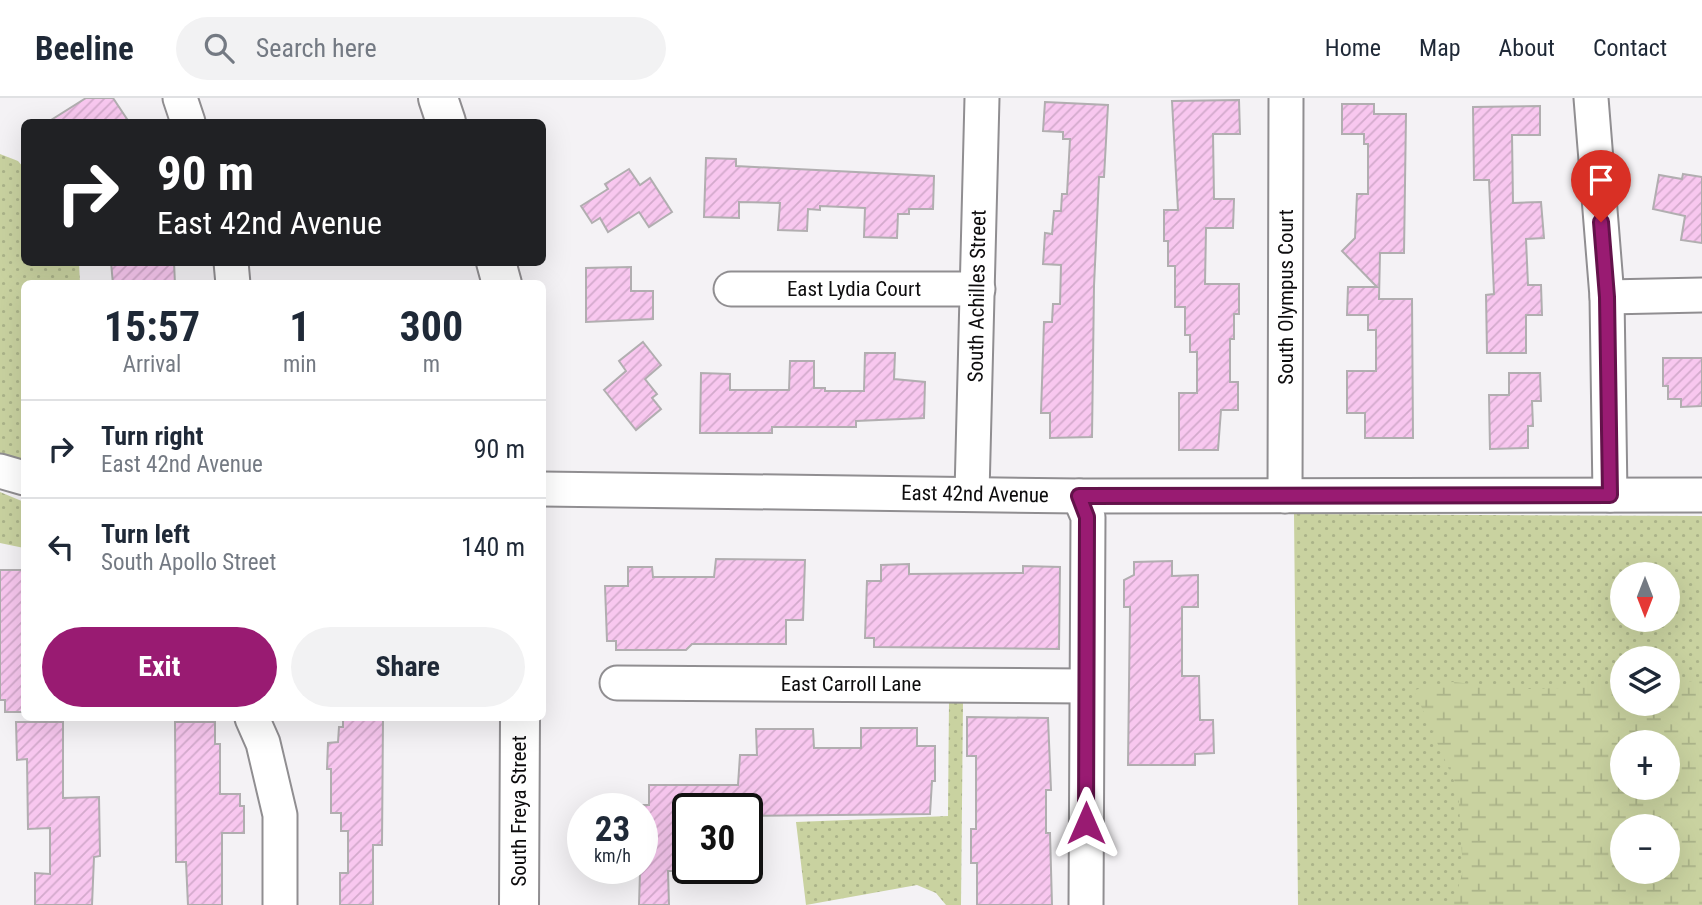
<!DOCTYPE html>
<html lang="en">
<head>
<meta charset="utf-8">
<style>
  body { margin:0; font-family:"Roboto Condensed",sans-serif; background:#f2f2f3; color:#1f2937; height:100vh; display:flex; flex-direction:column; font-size:26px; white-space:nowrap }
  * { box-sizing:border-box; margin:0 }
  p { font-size:23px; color:#747a83 }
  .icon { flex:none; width:38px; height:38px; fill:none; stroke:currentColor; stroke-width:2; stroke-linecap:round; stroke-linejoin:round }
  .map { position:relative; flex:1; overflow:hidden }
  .side { position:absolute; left:21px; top:182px; width:525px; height:441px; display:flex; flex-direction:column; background:#fff; border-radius:10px; box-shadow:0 7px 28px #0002 }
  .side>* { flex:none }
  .top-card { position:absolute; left:21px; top:21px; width:525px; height:147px; border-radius:10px; box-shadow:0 7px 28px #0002; background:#202124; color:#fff; overflow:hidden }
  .needle { width:46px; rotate:180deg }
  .controls { position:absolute; left:1610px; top:464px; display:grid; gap:14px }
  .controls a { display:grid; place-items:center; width:70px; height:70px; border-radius:50%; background:#fff; box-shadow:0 7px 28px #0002; font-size:35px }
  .speed { position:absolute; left:567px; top:695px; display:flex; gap:14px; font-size:35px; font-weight:700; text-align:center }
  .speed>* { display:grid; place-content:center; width:91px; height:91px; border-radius:50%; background:#fff; box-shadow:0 7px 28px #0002; line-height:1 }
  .speed small { font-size:18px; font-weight:400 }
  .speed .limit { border:4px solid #111; border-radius:10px; background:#fff; color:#111 }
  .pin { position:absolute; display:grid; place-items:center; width:60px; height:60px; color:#fff; margin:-72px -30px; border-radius:50% 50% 50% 0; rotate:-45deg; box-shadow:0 0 7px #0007 }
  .pin .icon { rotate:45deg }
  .me { position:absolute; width:77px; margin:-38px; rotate:0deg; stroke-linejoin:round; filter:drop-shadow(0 0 5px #0008) }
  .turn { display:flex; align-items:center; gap:24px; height:147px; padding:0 21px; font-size:32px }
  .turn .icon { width:91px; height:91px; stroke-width:2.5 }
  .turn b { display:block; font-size:49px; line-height:60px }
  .eta { display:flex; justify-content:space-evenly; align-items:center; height:119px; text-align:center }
  .eta b { font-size:42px; font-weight:700; line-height:49px }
  .cta { display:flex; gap:14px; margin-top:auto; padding:14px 21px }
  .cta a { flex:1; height:80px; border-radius:42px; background:#991b72; color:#fff; font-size:28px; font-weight:700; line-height:80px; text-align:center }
  .cta a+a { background:#f2f2f3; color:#1f2937 }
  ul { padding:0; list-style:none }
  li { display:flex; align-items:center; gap:21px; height:98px; padding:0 21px; border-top:2px solid #e0e1e3 }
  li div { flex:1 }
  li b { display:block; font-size:26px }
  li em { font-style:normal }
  header { display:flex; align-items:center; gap:42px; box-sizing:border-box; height:98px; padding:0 35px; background:#fff; border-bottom:2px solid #e0e1e3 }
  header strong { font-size:33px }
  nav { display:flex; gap:38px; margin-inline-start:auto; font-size:24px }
  .search { width:490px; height:63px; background:#f2f2f3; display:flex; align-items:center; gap:18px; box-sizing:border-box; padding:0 24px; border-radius:38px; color:#747a83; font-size:26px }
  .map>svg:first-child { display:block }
  .green { fill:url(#green-dots); fill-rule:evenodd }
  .wetland { fill:url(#wetland-marsh); fill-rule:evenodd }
  .building { fill:url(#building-hatch); stroke:#b1aeb0; stroke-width:2 }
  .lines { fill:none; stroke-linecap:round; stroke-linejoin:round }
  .minor-casing { stroke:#908e91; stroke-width:37 }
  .major-casing { stroke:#908e91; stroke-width:42 }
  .minor { stroke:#fff; stroke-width:33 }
  .major { stroke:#fff; stroke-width:38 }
  .route-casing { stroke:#63124a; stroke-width:18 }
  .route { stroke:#991b72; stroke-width:12 }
  .labels { text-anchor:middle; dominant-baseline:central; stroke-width:6; stroke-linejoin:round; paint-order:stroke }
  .street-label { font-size:21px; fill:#0d0c0d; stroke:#fff }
</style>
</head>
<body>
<header>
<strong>Beeline</strong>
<div class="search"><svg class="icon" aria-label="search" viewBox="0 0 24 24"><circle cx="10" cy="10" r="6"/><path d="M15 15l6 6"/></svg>Search here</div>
<nav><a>Home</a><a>Map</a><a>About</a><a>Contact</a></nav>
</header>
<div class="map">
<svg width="1702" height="807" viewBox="0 0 1702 807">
  <defs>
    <pattern id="green-dots" width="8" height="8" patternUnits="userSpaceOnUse" patternTransform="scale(1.75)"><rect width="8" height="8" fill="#c9d2a0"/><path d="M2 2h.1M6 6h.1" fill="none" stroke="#abb389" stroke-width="1.8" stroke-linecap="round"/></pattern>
    <pattern id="wetland-marsh" width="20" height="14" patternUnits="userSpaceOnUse" patternTransform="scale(1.75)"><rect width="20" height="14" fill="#c9d2a0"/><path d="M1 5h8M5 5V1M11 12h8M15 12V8" fill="none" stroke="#abb389"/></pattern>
    <pattern id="building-hatch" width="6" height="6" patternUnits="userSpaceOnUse" patternTransform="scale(1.75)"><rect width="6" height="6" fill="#f8c7ef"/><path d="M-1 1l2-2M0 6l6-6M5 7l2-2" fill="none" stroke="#d3aacc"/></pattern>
  </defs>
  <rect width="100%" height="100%" fill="#f4f2f5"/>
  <!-- green -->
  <g class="green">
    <path d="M0 56 18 63 24 70V164L79 165 80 185 24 186V362L0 355Z"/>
    <path d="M0 394 24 404V450L0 445Z"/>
    <path d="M1294 416 1702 418V807H1298ZM1622 476H1668V522H1622ZM1622 560H1668V606H1622ZM1622 644H1668V690H1622ZM1622 728H1668V774H1622Z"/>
    <path d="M949 603H963L961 807H946L936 795 917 787 806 807 796 724 948 718Z"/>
  </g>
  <!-- wetland -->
  <path class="wetland" d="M1702 582V807H1453L1463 773 1458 692 1414 592 1452 584 1530 591 1622 588V606H1668V586ZM1622 644H1668V690H1622ZM1668 728V774H1622V728Z"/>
  <!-- building -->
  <g class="building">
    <path d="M86 0H113L129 24H48Z"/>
    <path d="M1239 2 1240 36H1213L1214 101H1234L1233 130H1206L1205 186H1239V216H1234V241H1230V284H1238V312H1221L1218 352H1179V295H1197V254H1190V237H1185V209H1175V168H1168V143H1164V112H1178L1172 3Z"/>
    <path d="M1045 4 1108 7 1104 79H1099L1094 188 1092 339 1050 340V315H1041L1044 224H1052L1053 206H1060L1061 167 1043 166 1045 135 1052 136 1054 113H1061L1062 96H1067L1070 41H1063V34L1043 33Z"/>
    <path d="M1342 6H1374V16H1406L1404 155H1380L1379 201H1412L1413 340H1365V315H1347V273H1376V232H1368V217H1347L1348 189H1377L1342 153 1355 140 1357 96H1368V46H1364V36H1342Z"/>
    <path d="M1540 8V37H1512L1513 105 1541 104 1544 140 1526 141 1528 187H1541L1542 217H1526V255H1487L1486 197 1494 196 1489 82H1474L1473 9Z"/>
    <path d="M706 60 736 61V68L934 78 933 111H909V116H898L897 140 864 139 865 110 820 108V112L808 111 807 133 778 132 780 105 739 104V120L704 119Z"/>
    <path d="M629 71 640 87 650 80 672 114 649 129 639 114 608 134 600 120 592 125 581 108 608 91 605 86Z"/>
    <path d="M1683 76 1702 79V145L1681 142 1685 118 1653 111 1659 77 1682 81Z"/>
    <path d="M111 164H174L175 186H113Z"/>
    <path d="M631 169V193H653V221L586 224V170Z"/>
    <path d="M643 244 661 267 645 281 657 296 652 300 661 311 636 332 604 292 626 273 619 263Z"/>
    <path d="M865 255H895L894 281 925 284 924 320 856 323V329H772V335H700L701 275 730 276V292H789L790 263H814V290H825V293H864Z"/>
    <path d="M1663 260H1702V308L1681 309V301H1668V288H1663Z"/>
    <path d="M1509 275H1540L1541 303H1532L1533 328H1528V350L1490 351 1489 297H1509Z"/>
    <path d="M716 461 805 462 803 522H786V546H692L686 552H616V543H607L605 488H628V469H652L653 479H714Z"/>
    <path d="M1172 463V478L1198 477V509H1182V578H1199L1200 622H1213L1214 655 1195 656V667H1128L1130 509H1124V482L1134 477V464Z"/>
    <path d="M909 466V476L1023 475V468L1060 469 1059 551 874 549V540H865L867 483H881V467Z"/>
    <path d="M0 472H24V614H5V602H0Z"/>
    <path d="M967 619 1048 620 1051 692H1046V735H1050L1052 807H977V765H971V731H976V658H967Z"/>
    <path d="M343 620H383L382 747H373V807H340V775H348V733H341V715H331V671H327L328 645 338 644 339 629H343Z"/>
    <path d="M16 624H63V700L99 699 100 758 94 759 92 807H35V775L50 776V730L28 731 27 661 17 662Z"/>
    <path d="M175 624H215V646H220V696H240V708H244V735H222V807H188L186 764H176Z"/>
    <path d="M861 630H917V648H935V683H932L930 716 747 718V710H688V773H668L669 807H639L642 707H649V687H738L740 657H757L756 631H813L814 650H861Z"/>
  </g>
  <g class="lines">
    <!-- minor casing -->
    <g class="minor-casing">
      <g id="minor">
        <path d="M180 0 188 24"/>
        <path d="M1591 0 1607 199 1610 397"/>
        <path d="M231 164 233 186"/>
        <path d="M731 191H978"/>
        <path d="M1607 199 1702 197"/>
        <path d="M0 373 24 380"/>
        <path d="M542 391 1079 398 1702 397"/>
        <path d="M972 395 982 0"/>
        <path d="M1079 398 1088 419 1086 807"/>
        <path d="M1285 398 1286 0"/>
        <path d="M617 585 1085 588"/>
        <path d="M252 620 263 645 280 717V807"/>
      </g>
    </g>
    <!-- major casing -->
    <g class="major-casing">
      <g id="major">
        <path d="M438 0 446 24"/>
        <path d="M496 164 502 186"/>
        <path d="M519 807 520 620"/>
      </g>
    </g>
    <!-- minor -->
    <use href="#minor" class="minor"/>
    <!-- major -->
    <use href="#major" class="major"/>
  </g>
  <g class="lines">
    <!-- route casing -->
    <g class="route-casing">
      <path id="route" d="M1086 725 1087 419 1079 398 1610 397 1607 199 1601 124"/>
    </g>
    <!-- route -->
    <use href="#route" class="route"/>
  </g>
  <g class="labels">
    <!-- street labels -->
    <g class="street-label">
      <text x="854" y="191">East Lydia Court</text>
      <text transform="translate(977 198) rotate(-89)">South Achilles Street</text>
      <text transform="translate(1286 199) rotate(-90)">South Olympus Court</text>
      <text transform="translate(975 396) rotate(1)">East 42nd Avenue</text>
      <text x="851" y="586">East Carroll Lane</text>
      <text transform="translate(519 713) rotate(-90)">South Freya Street</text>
    </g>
  </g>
</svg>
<div class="controls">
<a><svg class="needle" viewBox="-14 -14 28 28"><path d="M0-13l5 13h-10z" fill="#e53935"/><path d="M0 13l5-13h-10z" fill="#747a83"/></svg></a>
<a><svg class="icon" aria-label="layers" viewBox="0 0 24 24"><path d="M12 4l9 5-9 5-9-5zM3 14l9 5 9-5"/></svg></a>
<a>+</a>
<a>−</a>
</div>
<div class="speed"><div>23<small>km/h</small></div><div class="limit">30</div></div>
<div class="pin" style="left:1601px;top:124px;background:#d93025"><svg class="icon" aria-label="arrive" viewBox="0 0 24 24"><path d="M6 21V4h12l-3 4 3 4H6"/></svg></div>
<svg class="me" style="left:1086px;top:725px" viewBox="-20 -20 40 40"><path d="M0-17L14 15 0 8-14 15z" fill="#991b72" stroke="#fff" stroke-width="4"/></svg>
<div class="top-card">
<div class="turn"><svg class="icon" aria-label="right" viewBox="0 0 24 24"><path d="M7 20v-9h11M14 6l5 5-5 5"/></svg><div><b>90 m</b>East 42nd Avenue</div></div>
</div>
<section class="side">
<div class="eta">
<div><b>15:57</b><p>Arrival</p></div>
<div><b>1</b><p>min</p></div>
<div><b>300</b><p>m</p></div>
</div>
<ul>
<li><svg class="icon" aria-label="right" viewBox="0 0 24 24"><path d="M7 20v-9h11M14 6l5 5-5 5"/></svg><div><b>Turn right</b><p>East 42nd Avenue</p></div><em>90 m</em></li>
<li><svg class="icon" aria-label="left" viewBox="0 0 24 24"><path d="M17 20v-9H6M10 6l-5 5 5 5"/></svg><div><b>Turn left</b><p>South Apollo Street</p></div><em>140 m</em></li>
</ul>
<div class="cta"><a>Exit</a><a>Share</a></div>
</section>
</div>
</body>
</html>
